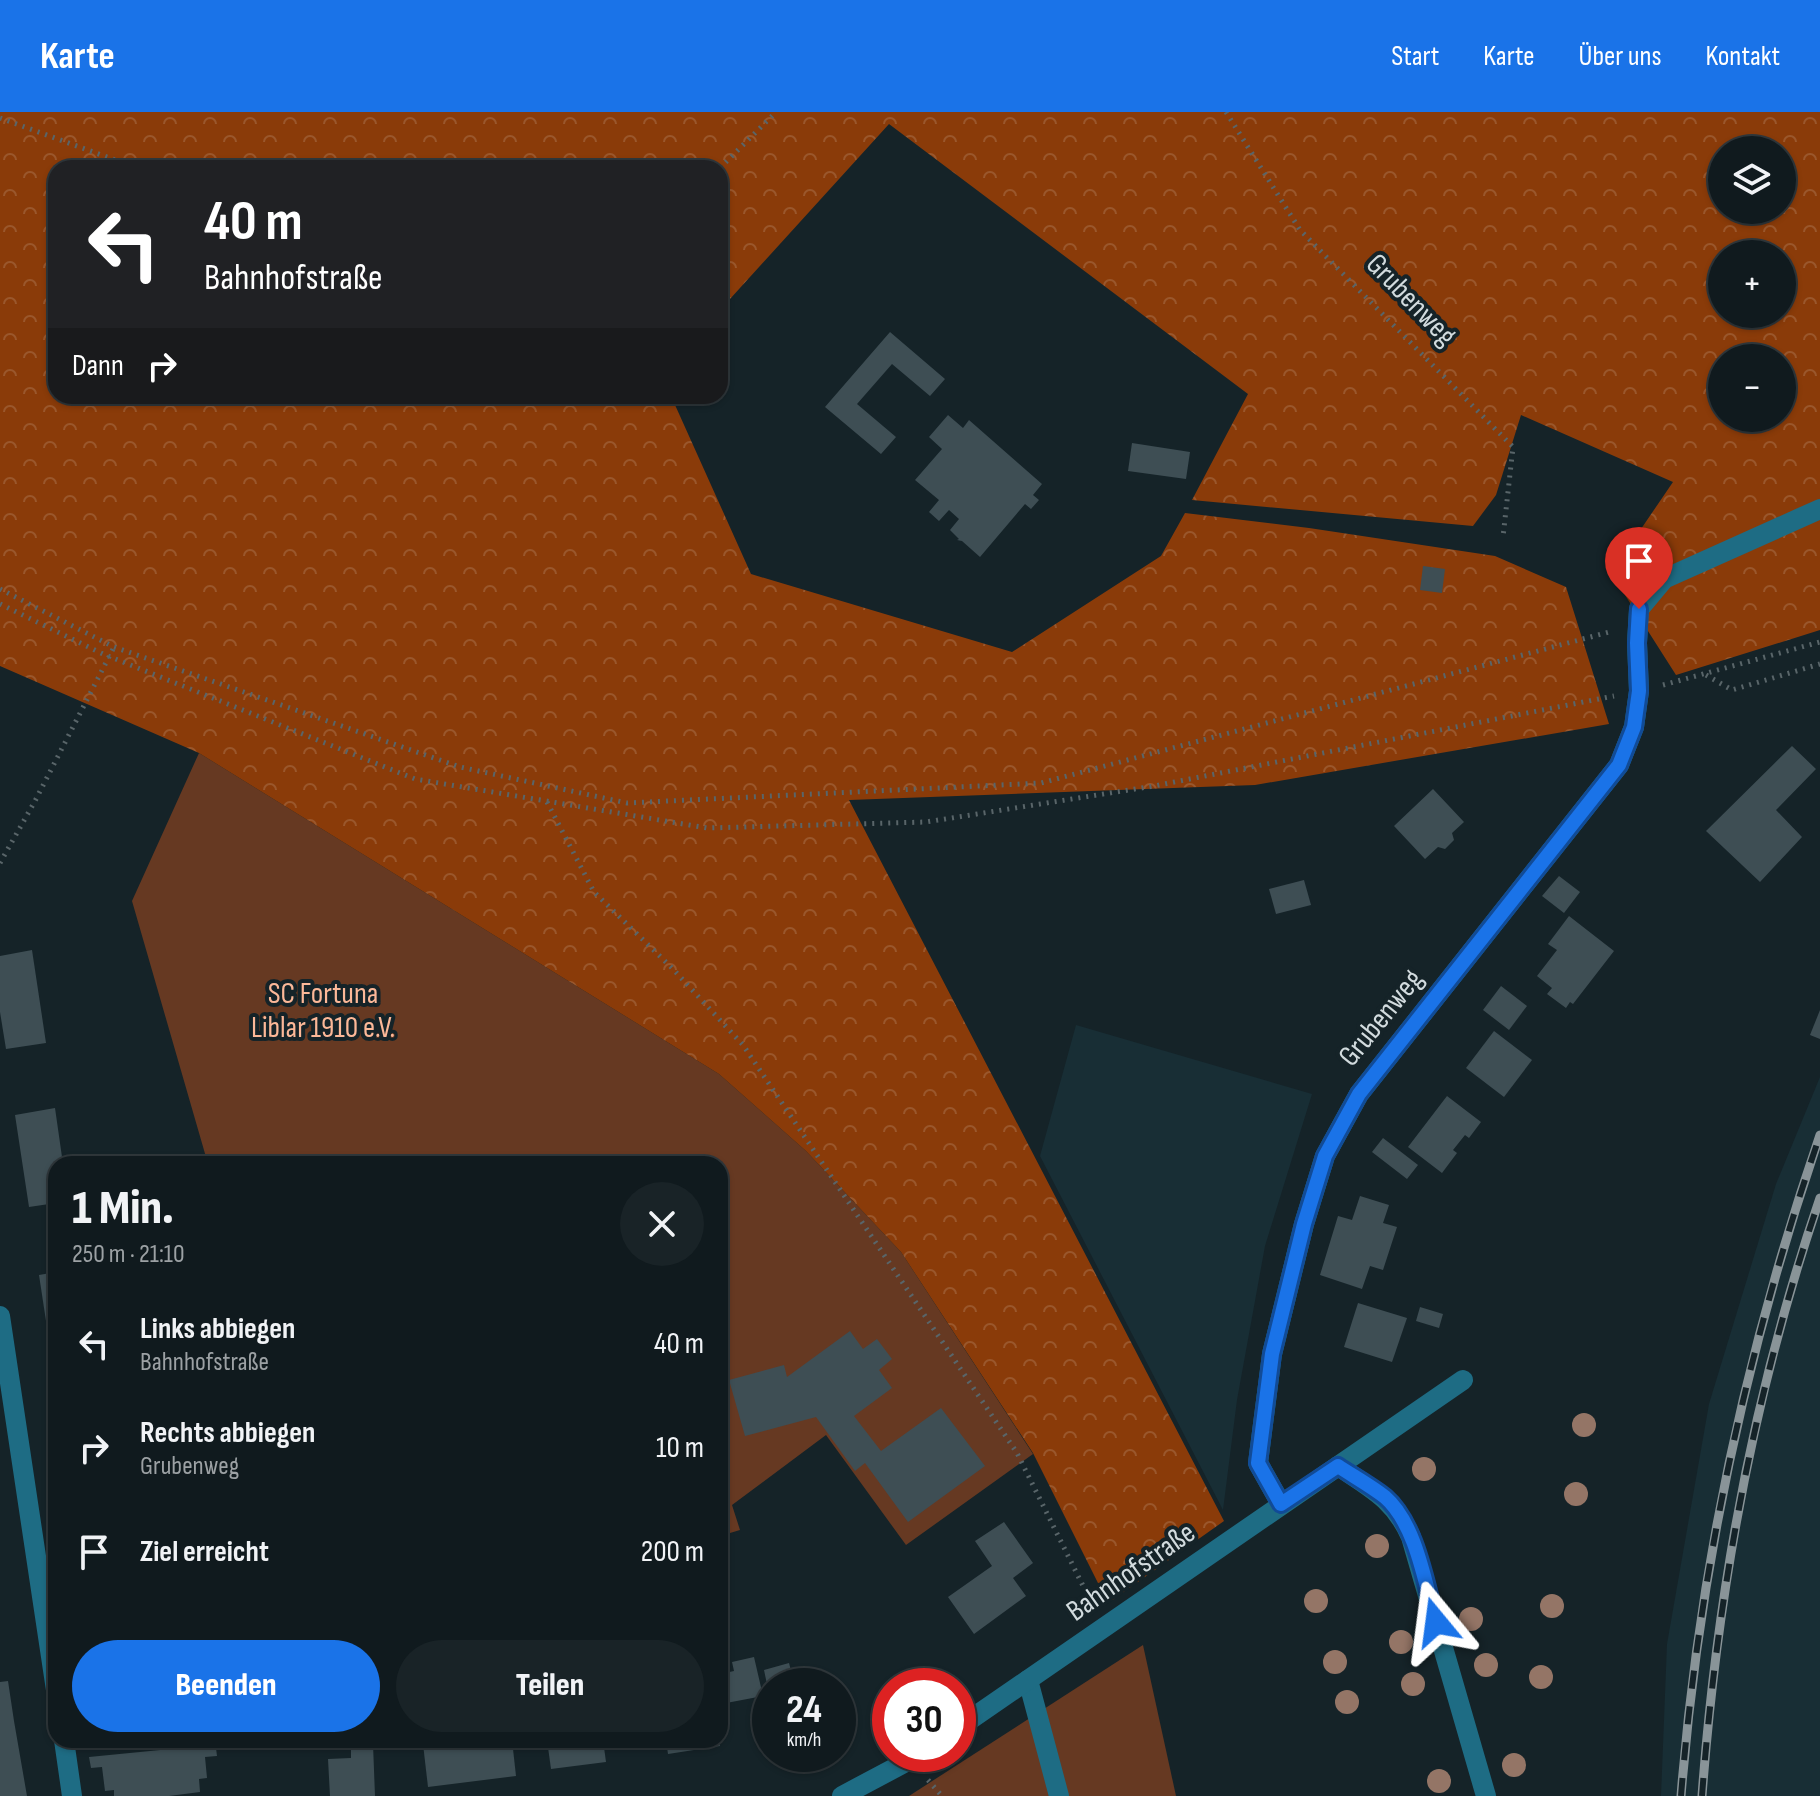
<!DOCTYPE html>
<html lang="de">
<head>
<meta charset="utf-8">
<style>
  body { margin:0; font-family:"Sofia Sans Condensed",sans-serif; background:#192327; color:#f1f3f6; height:100vh; display:flex; flex-direction:column; font-size:30px; white-space:nowrap }
  * { box-sizing:border-box; margin:0 }
  p { font-size:26px; color:#9ca1a4 }
  .icon { flex:none; width:44px; height:44px; fill:none; stroke:currentColor; stroke-width:2; stroke-linecap:round; stroke-linejoin:round }
  .map { position:relative; flex:1; overflow:hidden }
  .panel { position:absolute; left:48px; top:1044px; width:680px; height:592px; display:flex; flex-direction:column; background:#101a1e; border-radius:24px; box-shadow:0 2px 6px #0004,0 0 0 2px #30383c }
  .panel>* { flex:none }
  .banner { position:absolute; left:48px; top:48px; width:680px; height:244px; border-radius:24px; box-shadow:0 2px 6px #0004,0 0 0 2px #30383c; background:#202124; color:#fff; overflow:hidden }
  .fabs { position:absolute; left:1708px; top:24px; display:grid; gap:16px }
  .fabs a { display:grid; place-items:center; width:88px; height:88px; border-radius:50%; background:#101a1e; box-shadow:0 2px 6px #0004,0 0 0 2px #30383c; font-size:40px }
  .speed { position:absolute; left:752px; top:1556px; display:flex; gap:16px; font-size:40px; font-weight:700; text-align:center }
  .speed>* { display:grid; place-content:center; width:104px; height:104px; border-radius:50%; background:#101a1e; box-shadow:0 2px 6px #0004,0 0 0 2px #30383c; line-height:1 }
  .speed small { font-size:20px; font-weight:400 }
  .speed .limit { border:12px solid #d22; background:#fff; color:#111 }
  .pin { position:absolute; display:grid; place-items:center; width:68px; height:68px; color:#fff; margin:-82px -34px; border-radius:50% 50% 50% 0; rotate:-45deg; box-shadow:0 0 8px #0007 }
  .pin .icon { rotate:45deg }
  .me { position:absolute; width:88px; margin:-44px; rotate:344deg; stroke-linejoin:round; filter:drop-shadow(0 0 6px #0008) }
  .turn { display:flex; align-items:center; gap:28px; height:168px; padding:0 24px; font-size:36px }
  .turn .icon { width:104px; height:104px; stroke-width:2.5 }
  .turn b { display:block; font-size:56px; line-height:68px }
  .then { display:flex; align-items:center; height:76px; padding:0 24px; background:#0003; gap:16px; font-size:30px }
  .round { display:grid; place-items:center; flex:none; width:84px; height:84px; border-radius:42px; background:#192327 }
  .summary { display:flex; align-items:center; justify-content:space-between; height:136px; padding:0 24px }
  h1 { font-size:48px; font-weight:800; line-height:60px }
  .cta { display:flex; gap:16px; margin-top:auto; padding:16px 24px }
  .cta a { flex:1; height:92px; border-radius:48px; background:#1a73e8; color:#fff; font-size:32px; font-weight:800; line-height:92px; text-align:center }
  .cta a+a { background:#192327; color:#f1f3f6 }
  ul { padding:0; list-style:none }
  li { display:flex; align-items:center; gap:24px; height:104px; padding:0 24px }
  li div { flex:1 }
  li b { display:block; font-size:30px }
  li em { font-style:normal }
  header { display:flex; align-items:center; gap:48px; box-sizing:border-box; height:112px; padding:0 40px; background:#1a73e8; color:#fff }
  header strong { font-size:38px }
  nav { display:flex; gap:44px; margin-inline-start:auto; font-size:28px }
  .map>svg:first-child { display:block }
  .built { fill:#182e35 }
  .green { fill:#663922 }
  .forest { fill:url(#forest-crowns); fill-rule:evenodd }
  .building { fill:#3e4e54 }
  .lines { fill:none; stroke-linecap:round; stroke-linejoin:round }
  .path { stroke:#596569; stroke-width:5; stroke-dasharray:2 6; stroke-linecap:butt }
  .minor { stroke:#1e6c84; stroke-width:20 }
  .rail-casing { stroke:#899498; stroke-width:9 }
  .rail { stroke:#152328; stroke-width:6; stroke-dasharray:18; stroke-linecap:butt }
  .tree { fill:#947566 }
  .route-casing { stroke:#114b97; stroke-width:20 }
  .route { stroke:#1a73e8; stroke-width:14 }
  .labels { text-anchor:middle; dominant-baseline:central; stroke-width:8; stroke-linejoin:round; paint-order:stroke }
  .street-label { font-size:30px; fill:#d2dbde; stroke:#152328 }
  .park-label { font-size:30px; fill:#fcb898; stroke:#152328 }
</style>
</head>
<body>
<header>
<strong>Karte</strong>
<nav><a>Start</a><a>Karte</a><a>Über uns</a><a>Kontakt</a></nav>
</header>
<div class="map">
<svg width="1820" height="1684" viewBox="0 0 1820 1684">
  <defs>
    <pattern id="forest-crowns" width="20" height="18" patternUnits="userSpaceOnUse" patternTransform="scale(2)"><rect width="20" height="18" fill="#8a3b09"/><path d="M2 6a3 3 0 1 1 6 0M12 15a3 3 0 1 1 6 0" fill="none" stroke="#9a572c"/></pattern>
  </defs>
  <rect width="100%" height="100%" fill="#152328"/>
  <!-- built -->
  <g class="built">
    <path d="M1076 913 1312 982 1265 1134 1237 1288 1223 1398 1040 1044Z"/>
    <path d="M1820 965V1684H1661L1667 1532 1709 1292 1776 1072Z"/>
  </g>
  <!-- green -->
  <g class="green">
    <path d="M199 641 719 962 806 1039 901 1140 1033 1342 906 1433 826 1323 732 1393 740 1418 720 1424V1052H208L132 789Z"/>
    <path d="M1143 1533 1176 1684H909Z"/>
  </g>
  <!-- forest -->
  <path class="forest" d="M0 0H1820V518L1676 563 1611 461 1673 370 1521 303 1496 383 1473 414 1192 388 1248 282 889 12 720 198V56H56V284H671L751 462 1012 540 1161 444 1185 401 1309 416 1495 444 1566 475 1609 612 1255 673 849 688 1224 1409 1108 1491 1033 1341 901 1140 806 1039 719 962 199 641 0 554ZM1722 38H1782V98H1722ZM1722 142H1782V202H1722ZM1722 246H1782V306H1722Z"/>
  <!-- building -->
  <g class="building">
    <path d="M890 220 945 267 930 284 892 252 857 292 896 325 881 342 825 295Z"/>
    <path d="M948 303 963 316 969 308 1042 372 1033 383 1039 388 1031 397 1025 392 980 445 962 429 957 428 959 427 950 418 959 407 949 398 939 409 929 400 939 388 915 368 942 337 929 325Z"/>
    <path d="M1132 331 1190 340 1186 367 1128 359Z"/>
    <path d="M1423 454 1445 457 1442 481 1420 478Z"/>
    <path d="M1792 634 1816 657 1776 698 1802 725 1760 770 1706 719Z"/>
    <path d="M1433 677 1464 710 1452 721 1454 728 1445 737 1438 735 1425 747 1394 714Z"/>
    <path d="M1559 764 1580 780 1564 801 1542 784Z"/>
    <path d="M1304 768 1311 793 1276 802 1269 777Z"/>
    <path d="M1569 804 1614 839 1573 892 1570 890 1566 896 1547 882 1552 876 1537 864 1557 838 1548 832Z"/>
    <path d="M32 838 46 931 6 937 0 900V844Z"/>
    <path d="M1501 874 1527 894 1509 918 1483 898Z"/>
    <path d="M1820 898V927L1810 923Z"/>
    <path d="M1494 919 1532 948 1504 985 1466 956Z"/>
    <path d="M1447 984 1481 1010 1469 1026 1465 1023 1453 1038 1457 1041 1442 1061 1408 1035Z"/>
    <path d="M55 996 63 1052H56V1091L29 1095 15 1003Z"/>
    <path d="M1383 1026 1418 1053 1407 1067 1372 1040Z"/>
    <path d="M1360 1084 1389 1093 1383 1111 1397 1115 1383 1158 1370 1154 1362 1177 1320 1163 1338 1104 1352 1108Z"/>
    <path d="M56 1160V1254L53 1255 39 1163Z"/>
    <path d="M1358 1191 1407 1206 1392 1250 1344 1235Z"/>
    <path d="M1420 1195 1443 1202 1439 1216 1416 1209Z"/>
    <path d="M850 1219 863 1237 877 1227 892 1247 879 1258 892 1276 854 1304 881 1339 941 1296 985 1354 908 1410 865 1351 855 1359 816 1305 745 1324 729 1268 784 1253 787 1265Z"/>
    <path d="M1004 1410 1033 1451 1013 1466 1026 1484 974 1522 948 1485 992 1454 975 1429Z"/>
    <path d="M754 1545 763 1584 721 1592 720 1562 734 1559 732 1550Z"/>
    <path d="M789 1551 795 1574H770L769 1582 764 1558Z"/>
    <path d="M8 1569 14 1609 27 1684H0V1570Z"/>
    <path d="M201 1628H215L217 1644 205 1645 207 1666 199 1667 200 1680 169 1684H114V1678L105 1679 102 1655 91 1656 89 1645 201 1634Z"/>
    <path d="M454 1628H512L516 1664 428 1675 423 1632Z"/>
    <path d="M547 1628H603L606 1650 551 1657Z"/>
    <path d="M666 1628H719L720 1634 668 1642Z"/>
    <path d="M351 1632H373L375 1684H330L328 1647 351 1646Z"/>
  </g>
  <g class="lines">
    <!-- path -->
    <g class="path">
      <path d="M1226 0 1300 118 1513 335 1503 425"/>
      <path d="M0 6 137 56"/>
      <path d="M720 56 776 0"/>
      <path d="M0 477 114 535 460 655 627 691 1041 671 1613 519"/>
      <path d="M0 492 103 542 415 667 707 716 926 710 1154 674 1614 584"/>
      <path d="M1706 563 1732 578 1820 552"/>
      <path d="M1663 573 1820 530"/>
      <path d="M547 690 594 780 672 856 743 933 1017 1341 1093 1494"/>
      <path d="M0 751 35 689 114 535"/>
      <path d="M928 1668 942 1684"/>
    </g>
    <!-- minor -->
    <g class="minor">
      <path d="M0 1204 56 1578"/>
      <path d="M1338 1354C1371 1376 1395 1388 1411 1425L1486 1684"/>
      <path d="M1281 1392 1258 1351 1272 1242 1304 1112 1325 1044 1359 982 1619 653 1634 615 1639 579 1637 531 1639 497 1664 467 1820 397"/>
      <path d="M1028 1568 1059 1684"/>
      <path d="M958 1616 1463 1268"/>
      <path d="M64 1628 72 1684"/>
      <path d="M842 1684 921 1642"/>
    </g>
    <!-- rail casing -->
    <g class="rail-casing">
      <g id="rail">
        <path d="M1681 1684C1699 1458 1746 1238 1820 1023"/>
        <path d="M1702 1684C1717 1482 1754 1278 1820 1086"/>
      </g>
    </g>
    <!-- rail -->
    <use href="#rail" class="rail"/>
  </g>
  <!-- trees -->
  <g class="tree">
    <circle cx="1584" cy="1313" r="12"/>
    <circle cx="1424" cy="1357" r="12"/>
    <circle cx="1576" cy="1382" r="12"/>
    <circle cx="1377" cy="1434" r="12"/>
    <circle cx="1316" cy="1489" r="12"/>
    <circle cx="1552" cy="1494" r="12"/>
    <circle cx="1471" cy="1507" r="12"/>
    <circle cx="1401" cy="1530" r="12"/>
    <circle cx="1335" cy="1550" r="12"/>
    <circle cx="1486" cy="1553" r="12"/>
    <circle cx="1541" cy="1565" r="12"/>
    <circle cx="1413" cy="1572" r="12"/>
    <circle cx="1347" cy="1590" r="12"/>
    <circle cx="1514" cy="1653" r="12"/>
    <circle cx="1439" cy="1669" r="12"/>
  </g>
  <g class="lines">
    <!-- route casing -->
    <g class="route-casing">
      <path id="route" d="M1436 1510C1425 1471 1416 1412 1385 1385 1371 1374 1353 1364 1338 1354L1281 1392 1258 1351 1272 1242 1304 1112 1325 1044 1359 982 1619 653 1634 615 1639 579 1637 531 1639 497"/>
    </g>
    <!-- route -->
    <use href="#route" class="route"/>
  </g>
  <g class="labels">
    <!-- street labels -->
    <g class="street-label">
      <text transform="translate(1411 188) rotate(46)">Grubenweg</text>
      <text transform="translate(1381 906) rotate(-51)">Grubenweg</text>
      <text transform="translate(1131 1460) rotate(-35)">Bahnhofstraße</text>
    </g>
    <!-- park labels -->
    <g class="park-label">
      <text x="323" y="882">SC Fortuna<tspan x="323" dy="34">Liblar 1910 e.V.</tspan></text>
    </g>
  </g>
</svg>
<div class="fabs">
<a><svg class="icon" aria-label="layers" viewBox="0 0 24 24"><path d="M12 4l9 5-9 5-9-5zM3 14l9 5 9-5"/></svg></a>
<a>+</a>
<a>−</a>
</div>
<div class="speed"><div>24<small>km/h</small></div><div class="limit">30</div></div>
<div class="pin" style="left:1639px;top:497px;background:#d93025"><svg class="icon" aria-label="arrive" viewBox="0 0 24 24"><path d="M6 21V4h12l-3 4 3 4H6"/></svg></div>
<svg class="me" style="left:1436px;top:1510px" viewBox="-20 -20 40 40"><path d="M0-17L14 15 0 8-14 15z" fill="#1a73e8" stroke="#fff" stroke-width="4"/></svg>
<div class="banner">
<div class="turn"><svg class="icon" aria-label="left" viewBox="0 0 24 24"><path d="M17 20v-9H6M10 6l-5 5 5 5"/></svg><div><b>40 m</b>Bahnhofstraße</div></div>
<div class="then">Dann<svg class="icon" aria-label="right" viewBox="0 0 24 24"><path d="M7 20v-9h11M14 6l5 5-5 5"/></svg></div>
</div>
<section class="panel">
<div class="summary"><div><h1>1 Min.</h1><p>250 m · 21:10</p></div><a class="round"><svg class="icon" aria-label="close" viewBox="0 0 24 24"><path d="M6 6l12 12M18 6L6 18"/></svg></a></div>
<ul>
<li><svg class="icon" aria-label="left" viewBox="0 0 24 24"><path d="M17 20v-9H6M10 6l-5 5 5 5"/></svg><div><b>Links abbiegen</b><p>Bahnhofstraße</p></div><em>40 m</em></li>
<li><svg class="icon" aria-label="right" viewBox="0 0 24 24"><path d="M7 20v-9h11M14 6l5 5-5 5"/></svg><div><b>Rechts abbiegen</b><p>Grubenweg</p></div><em>10 m</em></li>
<li><svg class="icon" aria-label="arrive" viewBox="0 0 24 24"><path d="M6 21V4h12l-3 4 3 4H6"/></svg><div><b>Ziel erreicht</b></div><em>200 m</em></li>
</ul>
<div class="cta"><a>Beenden</a><a>Teilen</a></div>
</section>
</div>
</body>
</html>
